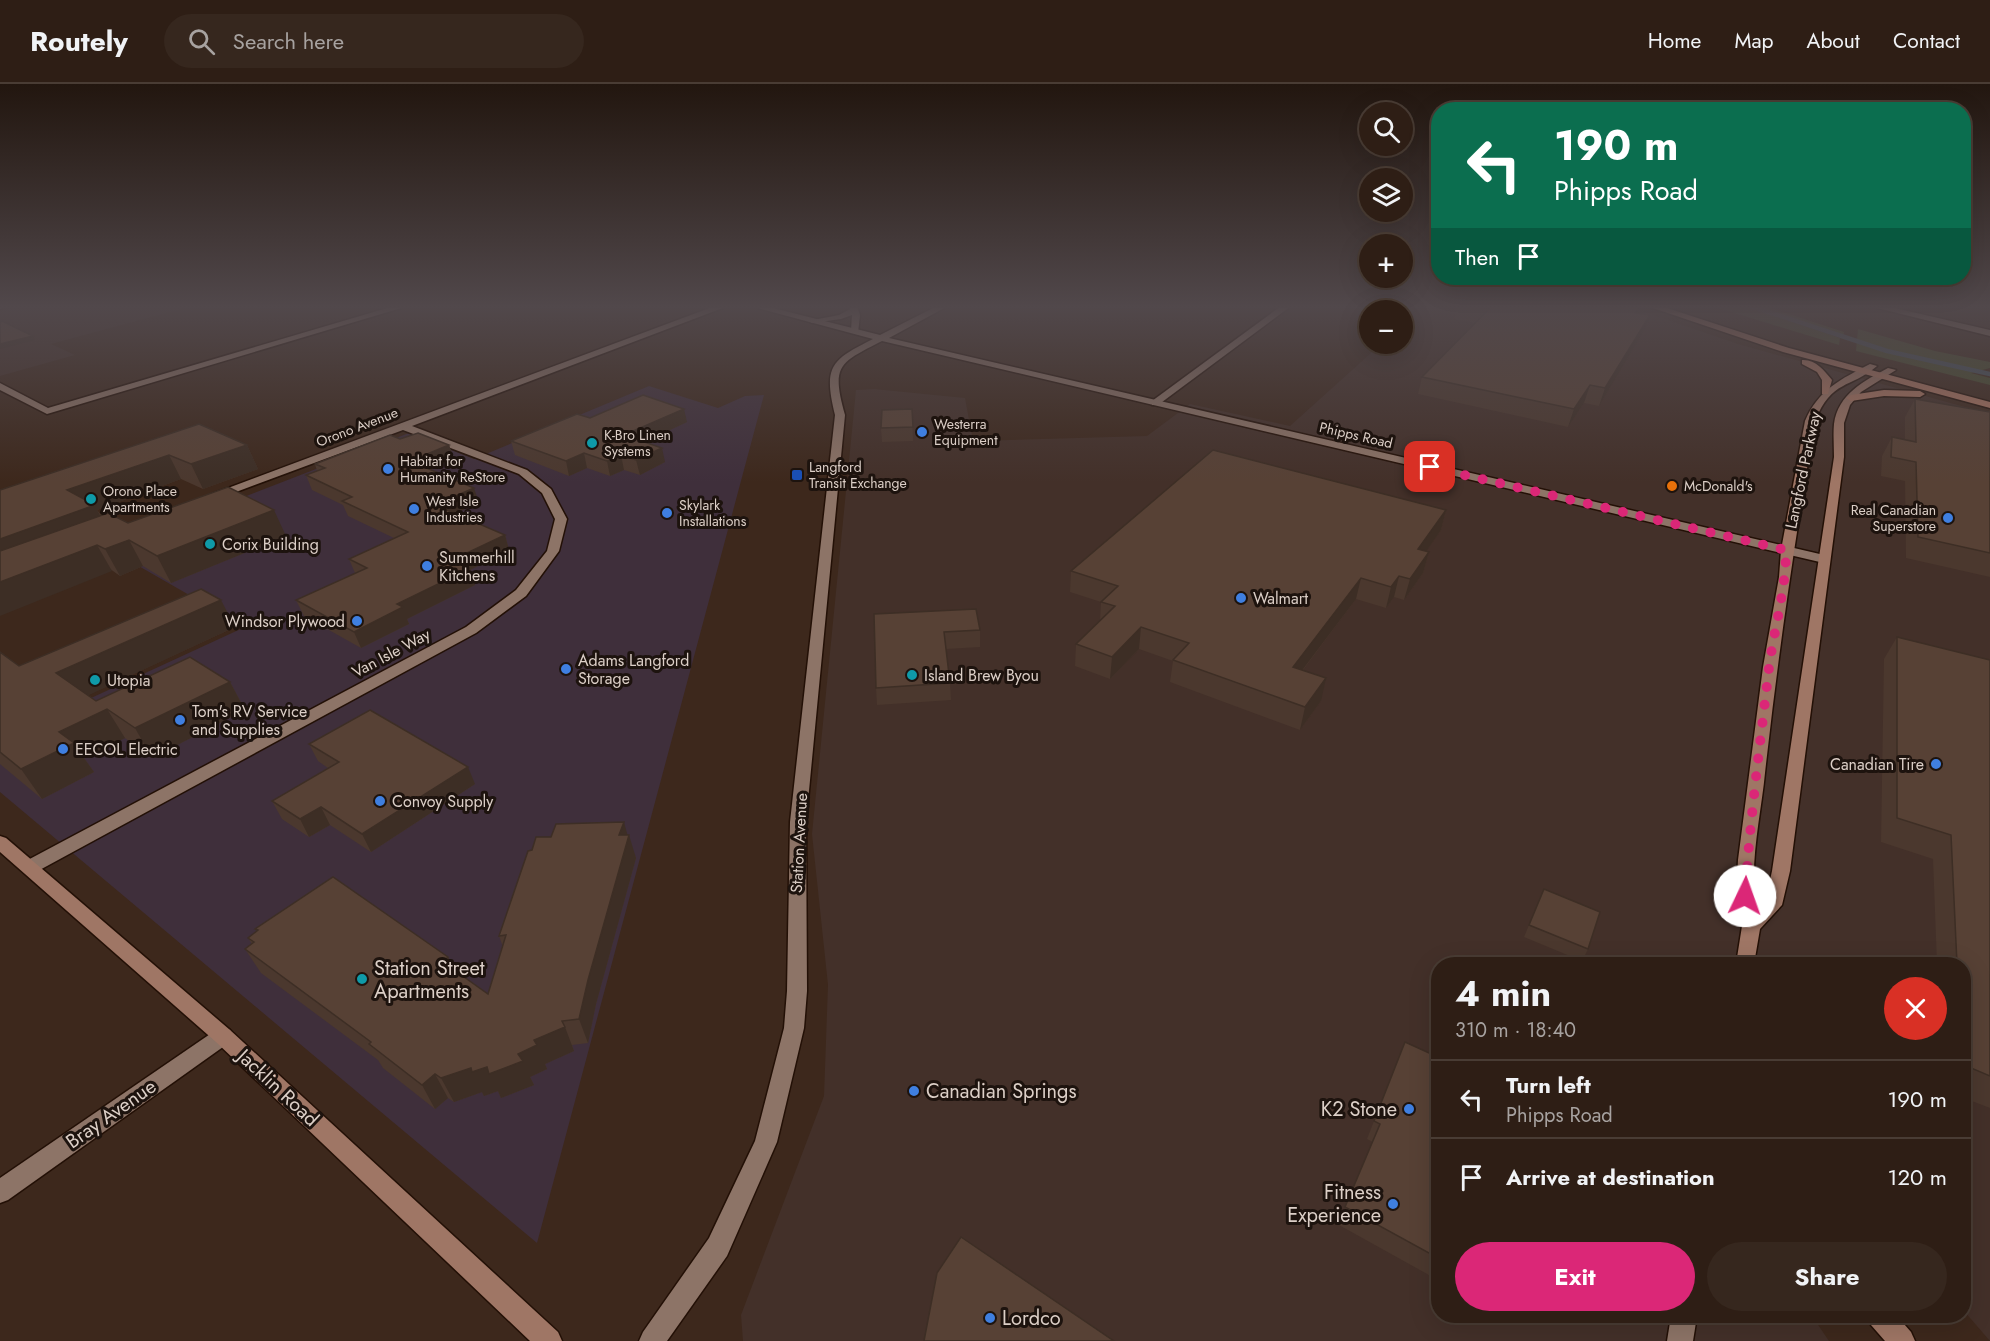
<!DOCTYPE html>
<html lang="en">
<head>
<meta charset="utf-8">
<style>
  body { margin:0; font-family:Jost,sans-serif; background:#36271e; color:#f1f3f6; height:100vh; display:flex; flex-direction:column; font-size:22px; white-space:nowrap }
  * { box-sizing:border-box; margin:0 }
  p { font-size:20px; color:#a7a2a0 }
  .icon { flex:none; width:33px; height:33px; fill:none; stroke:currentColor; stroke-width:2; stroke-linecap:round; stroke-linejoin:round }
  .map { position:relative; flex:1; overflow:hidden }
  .drawer { position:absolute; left:1431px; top:873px; width:540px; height:366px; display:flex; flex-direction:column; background:#2e1e15; border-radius:24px; box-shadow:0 6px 24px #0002,0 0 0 2px #493c34 }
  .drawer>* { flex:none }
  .banner { position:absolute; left:1431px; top:18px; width:540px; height:183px; border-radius:24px; box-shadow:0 6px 24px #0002,0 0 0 2px #493c34; background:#0b6e4f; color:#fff; overflow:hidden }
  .buttons { position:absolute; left:1359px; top:18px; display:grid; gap:12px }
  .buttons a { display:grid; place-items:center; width:54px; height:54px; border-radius:50%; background:#2e1e15; box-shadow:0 6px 24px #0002,0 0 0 2px #493c34; font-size:30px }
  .pin { position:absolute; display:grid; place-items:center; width:51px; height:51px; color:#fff; margin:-26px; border-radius:12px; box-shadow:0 3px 9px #0006 }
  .me { position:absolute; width:66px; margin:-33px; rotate:3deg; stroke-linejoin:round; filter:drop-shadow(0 0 4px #0008) }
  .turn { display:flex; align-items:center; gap:21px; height:126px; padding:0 24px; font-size:27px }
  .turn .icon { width:78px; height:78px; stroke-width:2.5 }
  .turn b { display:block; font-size:42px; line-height:51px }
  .then { display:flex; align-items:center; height:57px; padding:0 24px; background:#0003; gap:12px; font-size:22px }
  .round { display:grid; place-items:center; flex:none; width:63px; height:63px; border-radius:32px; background:#36271e }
  .summary { display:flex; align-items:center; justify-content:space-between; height:102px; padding:0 24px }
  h1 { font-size:36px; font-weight:700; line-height:45px }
  .cta { display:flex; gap:12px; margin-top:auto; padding:12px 24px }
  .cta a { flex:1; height:69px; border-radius:36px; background:#db2777; color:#fff; font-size:24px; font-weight:700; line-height:69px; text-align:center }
  .cta a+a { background:#36271e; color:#f1f3f6 }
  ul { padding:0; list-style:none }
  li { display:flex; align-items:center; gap:18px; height:78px; padding:0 24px; border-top:2px solid #493c34 }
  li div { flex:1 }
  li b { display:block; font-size:22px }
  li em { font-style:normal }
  header { display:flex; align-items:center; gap:36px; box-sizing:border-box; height:84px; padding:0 30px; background:#2e1e15; border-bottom:2px solid #493c34 }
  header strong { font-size:28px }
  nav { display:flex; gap:33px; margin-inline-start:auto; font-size:21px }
  .search { width:420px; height:54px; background:#36271e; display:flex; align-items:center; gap:15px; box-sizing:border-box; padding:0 21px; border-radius:33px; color:#a7a2a0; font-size:22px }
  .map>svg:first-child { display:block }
  .commercial { fill:#433029 }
  .industrial { fill:#3f2f3b }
  .green { fill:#464c2e }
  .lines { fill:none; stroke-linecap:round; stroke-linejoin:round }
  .stream { stroke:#44525f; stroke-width:4.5 }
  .minor-casing { stroke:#231006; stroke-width:3 }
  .tertiary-casing { stroke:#231006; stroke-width:3 }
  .secondary-casing { stroke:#231006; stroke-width:3 }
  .primary-casing { stroke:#231006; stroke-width:3 }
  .minor { fill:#8d7467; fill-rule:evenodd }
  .tertiary { fill:#8d7467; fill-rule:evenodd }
  .secondary { fill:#9f7665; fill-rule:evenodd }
  .primary { fill:#b07863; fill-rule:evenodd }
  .wall { fill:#4b382e }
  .shaded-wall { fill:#3d2e25 }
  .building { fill:#574135; stroke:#3d2e25; stroke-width:1.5 }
  .route { stroke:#db2777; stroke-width:10; stroke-dasharray:0 18 }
  .shop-dot { fill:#3f7fe0; stroke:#1d130e; stroke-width:2 }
  .culture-dot { fill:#0f9aa8; stroke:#1d130e; stroke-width:2 }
  .transit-dot { fill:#1a4fb4; stroke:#1d130e; stroke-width:2 }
  .food-dot { fill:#e8710a; stroke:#1d130e; stroke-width:2 }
  .labels { text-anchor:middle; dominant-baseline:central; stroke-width:6; stroke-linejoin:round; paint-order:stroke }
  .far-poi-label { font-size:14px; fill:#dccfc7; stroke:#1d130e; text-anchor:start }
  .far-street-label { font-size:14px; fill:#dccfc7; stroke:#1d130e }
  .street-label { font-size:16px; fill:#dccfc7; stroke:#1d130e }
  .poi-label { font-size:16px; fill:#dccfc7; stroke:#1d130e; text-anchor:start }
  .near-poi-label { font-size:20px; fill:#dccfc7; stroke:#1d130e; text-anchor:start }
  .near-street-label { font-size:20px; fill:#dccfc7; stroke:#1d130e }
</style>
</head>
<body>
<header>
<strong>Routely</strong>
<div class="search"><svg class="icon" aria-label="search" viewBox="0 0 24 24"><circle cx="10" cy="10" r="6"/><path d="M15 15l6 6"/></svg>Search here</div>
<nav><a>Home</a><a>Map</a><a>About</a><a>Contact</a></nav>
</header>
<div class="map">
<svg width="1990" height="1257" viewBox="0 0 1990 1257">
  <rect width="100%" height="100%" fill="#3d281c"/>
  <!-- commercial -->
  <g class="commercial">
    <path d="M19 222H192L51 260 75 271 0 292V227Z"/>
    <path d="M1422 222H1627L1738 260 1990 330V1257L1964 1227V880H1438V1232H1812L1829 1257H743L741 1231 824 1012 828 901 812 750 856 306 874 305 965 314 973 357 1147 352 1190 320 1290 342 1381 260H1402L1403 240Z"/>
  </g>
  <!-- industrial -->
  <path class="industrial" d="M649 302 718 324 745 312 764 311 537 1159 0 708V656L245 543 109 465 409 349 474 375Z"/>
  <!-- green -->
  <g class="green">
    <path d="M1712 222H1744L1840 254 1839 261Z"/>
    <path d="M1748 222H1764L1844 248 1843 253Z"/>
    <path d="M1858 245 1935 267 1990 278V284L1971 289 1990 294V301L1856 267Z"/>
  </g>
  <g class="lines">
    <!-- stream -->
    <path class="stream" d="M1750 222 1887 267 1990 290"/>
    <!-- minor casing -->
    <g class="minor-casing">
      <g id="minor">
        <path d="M394 222H408L47 330 0 306V299L48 324Z"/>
        <path d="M715 222H728L412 342 527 386 551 405 567 435 559 467 526 512 476 549 36 788 30 789 24 788 21 783 24 778 466 543 516 506 547 467 555 435 542 409 519 390 403 346 220 414H212V410Z"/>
        <path d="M849 222H857L860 231 858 249 851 247 852 231 841 235 812 239 808 237 839 231 850 225Z"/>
        <path d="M1281 222H1291L1158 321H1152V317Z"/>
        <path d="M1869 222H1886L1990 246V252Z"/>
        <path d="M223 943 230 946 233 952 230 958 8 1116 0 1119V1094L216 946Z"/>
        <path d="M1671 1232H1697L1693 1257H1667Z"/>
      </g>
    </g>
    <!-- tertiary casing -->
    <g class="tertiary-casing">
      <path id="tertiary" d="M750 222H765L880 251 937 222H948L889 254 1824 471 1830 475 1824 479 882 257C839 279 831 281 845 331L806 738 807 907 804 944 777 1058 727 1172 667 1257H639L643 1248 709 1154 755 1057 784 944 787 907 790 738 835 331C823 282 831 276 873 255Z"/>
    </g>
    <!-- secondary casing -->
    <g class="secondary-casing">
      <g id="secondary">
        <path d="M0 222H6L0 225Z"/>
        <path d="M1870 280 1877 282C1850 305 1832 295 1815 337 1795 454 1778 571 1765 689 1761 731 1748 785 1757 825L1765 818 1772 787 1834 373C1834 362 1833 351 1834 340 1838 310 1864 297 1888 284L1896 286 1861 308 1850 321 1844 339V373L1790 787 1782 821 1760 845 1754 880H1736L1742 842 1736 812 1738 776 1763 583 1779 493 1781 466 1805 337C1818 306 1841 295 1870 280Z"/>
        <path d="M0 752 6 754 230 946 558 1248 562 1257H530L216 958 0 768Z"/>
        <path d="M1867 1232H1897L1911 1248 1915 1257H1885L1871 1241Z"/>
      </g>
    </g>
    <!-- primary casing -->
    <g class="primary-casing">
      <g id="primary">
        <path d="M1647 222H1661L1789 264 1990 318V324L1783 268Z"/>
        <path d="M1802 276C1815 275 1824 286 1832 296L1828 310H1822V296L1817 288 1802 280Z"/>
        <path d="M1884 306 1920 307 1925 310 1920 313 1884 312 1851 317 1846 314 1851 311Z"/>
      </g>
    </g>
    <!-- minor -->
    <use href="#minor" class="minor"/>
    <!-- tertiary -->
    <use href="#tertiary" class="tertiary"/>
    <!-- secondary -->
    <use href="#secondary" class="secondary"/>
    <!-- primary -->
    <use href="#primary" class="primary"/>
  </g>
  <!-- wall -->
  <g class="wall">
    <path d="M1457 222H1640L1637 229 1650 231 1644 247 1599 322 1584 319 1568 343 1418 310 1422 293 1476 239 1454 235Z"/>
    <path d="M1915 315 1990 328V493L1906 474 1905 397 1881 392 1882 372 1892 353 1905 356V333Z"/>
    <path d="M912 325 913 357 882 358 881 344Z"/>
    <path d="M590 334 687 338 644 358 665 378 640 391 624 386 610 392 587 384 569 392 515 371 511 357Z"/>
    <path d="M199 340 247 361 258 385 203 405 181 395 97 426 101 431 128 439 286 452 171 499 143 482 120 492 0 406Z"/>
    <path d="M449 361 454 375 430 385 479 419 455 429 505 451 509 466 470 486 475 501 407 535 409 540 361 564 304 532 296 516 355 489 349 475 394 454 348 432 343 421 312 406 306 391 317 387 315 380Z"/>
    <path d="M1446 426 1441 446 1426 467 1429 468 1423 489 1404 516 1394 513 1386 524 1356 515 1303 586 1321 617 1300 646 1170 598 1173 577 1139 565 1110 595 1075 582 1076 560 1100 537 1101 518 1070 508 1071 487Z"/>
    <path d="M874 530 980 546V563L946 565 950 599 951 616 877 621 876 604Z"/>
    <path d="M235 543 88 611 96 617 230 598 245 626 152 674 125 654 84 674 94 688 42 715 0 680V568L19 582Z"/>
    <path d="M1897 553 1990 576V1024L1964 1014V880H1937L1933 775 1881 758 1884 575Z"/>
    <path d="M309 660 475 700 371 768 330 741 309 753 282 735 272 717 328 684 318 677Z"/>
    <path d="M627 751 636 774 596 920 588 959 572 961 574 967 545 980 547 985 530 993 534 1001 501 1014 498 1007 484 1012 482 1008 454 1018 448 1014 435 1025 383 984 378 976 261 889 245 865 252 860 248 854 257 848 255 845 448 873 454 886 488 910 503 863 499 852 532 766Z"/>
    <path d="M1544 805 1588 865 1582 877 1524 853Z"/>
    <path d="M1438 973V1196L1339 1141 1373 1058 1367 1055 1374 1037Z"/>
  </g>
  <!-- shaded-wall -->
  <g class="shaded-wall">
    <path d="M1650 231 1644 247 1599 322 1605 304Z"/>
    <path d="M33 252 35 256 0 265V260Z"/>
    <path d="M1590 301 1584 319 1568 343 1574 325Z"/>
    <path d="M684 325 687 338 627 366 624 351Z"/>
    <path d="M247 361 258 385 203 405 191 380Z"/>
    <path d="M449 361 454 375 415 391 410 377Z"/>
    <path d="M662 364 665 378 640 391 636 376Z"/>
    <path d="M584 369 587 384 569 392 566 377Z"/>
    <path d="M169 371 181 395 97 426 109 447 0 488V455L67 406Z"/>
    <path d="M621 371 624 386 610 392 607 377Z"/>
    <path d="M474 404 479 419 440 436 435 421Z"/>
    <path d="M274 426 286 452 171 499 157 472Z"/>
    <path d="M1446 426 1441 446 1413 486 1418 465Z"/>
    <path d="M505 451 509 466 470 486 475 501 407 535 409 540 361 564 354 548 397 520 452 476Z"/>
    <path d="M129 456 143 482 120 492 105 465Z"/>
    <path d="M97 461 112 487 0 532V498Z"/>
    <path d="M1429 468 1423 489 1404 516 1410 495Z"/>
    <path d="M1399 492 1394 513 1386 524 1391 503Z"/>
    <path d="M1361 494 1356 515 1288 605 1293 583Z"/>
    <path d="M221 516 235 543 74 618 56 589Z"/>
    <path d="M1141 543 1139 565 1110 595 1112 573Z"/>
    <path d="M1326 594 1321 617 1300 646 1305 623Z"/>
    <path d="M230 598 245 626 152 674 135 644Z"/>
    <path d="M107 625 125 654 84 674 94 688 42 715 21 685 59 648Z"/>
    <path d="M468 683 475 700 371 768 362 750Z"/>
    <path d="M321 723 330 741 309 753 300 735Z"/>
    <path d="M624 738 628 753 629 751 636 774 596 920 588 959 579 935 619 751Z"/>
    <path d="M448 873 459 897 443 878Z"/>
    <path d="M565 943 574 967 545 980 547 985 530 993 534 1001 501 1014 498 1007 484 1012 482 1008 454 1018 441 994 471 984 487 983 518 970 534 956Z"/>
    <path d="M435 990 448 1014 435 1025 422 1001Z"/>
  </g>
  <!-- building -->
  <g class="building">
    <path d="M1475 222H1640L1635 229 1650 231 1605 304 1590 301 1574 325 1422 293 1489 225Z"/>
    <path d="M2 237 33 252 0 260V238Z"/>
    <path d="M643 311 684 325 624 351 662 364 636 376 621 371 607 377 584 369 566 377 511 357 577 330 590 334Z"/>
    <path d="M1915 315 1990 328V469L1918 453 1916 378 1891 373 1892 353 1916 358Z"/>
    <path d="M912 325 913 343 881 344 882 326Z"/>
    <path d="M199 340 247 361 191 380 169 371 67 406 95 421 0 455V406Z"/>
    <path d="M418 349 449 361 410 377 474 404 435 421 505 451 452 476 469 485 397 520 403 523 354 548 296 516 367 484 349 475 408 448 342 417 352 413 306 391 325 384 315 380 390 351 400 355Z"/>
    <path d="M1213 366 1446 426 1418 465 1429 468 1410 495 1399 492 1391 503 1361 494 1293 583 1326 594 1305 623 1173 576 1189 559 1141 543 1112 573 1076 560 1115 522 1101 518 1118 502 1071 487Z"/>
    <path d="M228 403 274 426 157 472 129 456 105 465 97 461 0 498V467L108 429 128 439Z"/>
    <path d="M201 505 221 516 56 589 96 617 190 573 230 598 135 644 107 625 59 648 74 659 21 685 0 668V568L19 582Z"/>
    <path d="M976 525 980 546 944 548 950 599 876 604 874 530Z"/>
    <path d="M1897 553 1990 576V992L1964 981V880H1957L1951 751 1897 734Z"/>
    <path d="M370 626 468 683 362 750 321 723 300 735 272 717 339 678 309 660Z"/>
    <path d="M624 738 619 751H629L588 896 579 935 562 937 565 943 534 956 537 961 518 970 523 977 489 990 487 983 472 988 471 984 441 994 435 990 422 1001 369 960 371 958 245 865 254 858 248 854 258 846 255 845 333 793 448 873 443 878 488 910 506 851 499 852 528 767 532 766 536 753H551L556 740Z"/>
    <path d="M1544 805 1600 828 1588 865 1529 841Z"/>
    <path d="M1405 958 1438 973V1174L1345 1123 1380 1040 1374 1037Z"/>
    <path d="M961 1153 1114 1257H924L937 1189Z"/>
  </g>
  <!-- sky -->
  <linearGradient id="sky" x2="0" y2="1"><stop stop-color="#22160f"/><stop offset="0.56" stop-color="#51484b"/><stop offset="1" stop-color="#51484b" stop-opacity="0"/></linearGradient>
  <rect width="1990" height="398" fill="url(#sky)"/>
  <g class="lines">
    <!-- route -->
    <path class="route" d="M1430 383 1786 466C1786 506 1774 545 1769 584 1760 660 1750 736 1745 812"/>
  </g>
  <!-- markers -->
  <g class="shop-dot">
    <circle cx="922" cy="348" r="6"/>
    <circle cx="388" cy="385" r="6"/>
    <circle cx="414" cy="425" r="6"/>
    <circle cx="667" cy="429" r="6"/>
    <circle cx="1948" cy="434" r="6"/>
    <circle cx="427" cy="482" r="6"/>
    <circle cx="1241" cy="514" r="6"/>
    <circle cx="357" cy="537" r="6"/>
    <circle cx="566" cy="585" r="6"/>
    <circle cx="180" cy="636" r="6"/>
    <circle cx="63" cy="665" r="6"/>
    <circle cx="1936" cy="680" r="6"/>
    <circle cx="380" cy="717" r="6"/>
    <circle cx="914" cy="1007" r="6"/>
    <circle cx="1409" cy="1025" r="6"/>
    <circle cx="1393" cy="1120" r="6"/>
    <circle cx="990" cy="1234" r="6"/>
  </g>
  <g class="culture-dot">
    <circle cx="592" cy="359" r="6"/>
    <circle cx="91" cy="415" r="6"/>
    <circle cx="210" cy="460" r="6"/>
    <circle cx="912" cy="591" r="6"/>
    <circle cx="95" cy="596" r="6"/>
    <circle cx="362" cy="895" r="6"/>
  </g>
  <rect class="transit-dot" x="791" y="385" width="12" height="12" rx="3"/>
  <circle class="food-dot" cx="1672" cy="402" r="6"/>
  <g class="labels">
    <!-- far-poi labels -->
    <g class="far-poi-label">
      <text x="934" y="340">Westerra<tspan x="934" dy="16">Equipment</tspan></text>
      <text x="604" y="351">K-Bro Linen<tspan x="604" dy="16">Systems</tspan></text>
      <text x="400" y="377">Habitat for<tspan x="400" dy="16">Humanity ReStore</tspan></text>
      <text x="809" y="383">Langford<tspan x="809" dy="16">Transit Exchange</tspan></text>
      <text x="1684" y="402">McDonald's</text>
      <text x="103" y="407">Orono Place<tspan x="103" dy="16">Apartments</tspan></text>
      <text x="426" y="417">West Isle<tspan x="426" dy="16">Industries</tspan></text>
      <text x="679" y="421">Skylark<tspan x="679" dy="16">Installations</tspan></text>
      <text x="1936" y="426" text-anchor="end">Real Canadian<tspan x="1936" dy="16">Superstore</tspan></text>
    </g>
    <!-- far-street labels -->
    <g class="far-street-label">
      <text transform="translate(357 343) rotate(-21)">Orono Avenue</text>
      <text transform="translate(1356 351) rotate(13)">Phipps Road</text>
    </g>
    <!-- street labels -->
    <g class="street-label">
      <text transform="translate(1803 386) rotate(-78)">Langford Parkway</text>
      <text transform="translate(391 569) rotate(-28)">Van Isle Way</text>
      <text transform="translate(799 759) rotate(-87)">Station Avenue</text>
    </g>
    <!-- poi labels -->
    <g class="poi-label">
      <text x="222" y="460">Corix Building</text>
      <text x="439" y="473">Summerhill<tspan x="439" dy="18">Kitchens</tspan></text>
      <text x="1253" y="514">Walmart</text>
      <text x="345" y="537" text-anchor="end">Windsor Plywood</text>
      <text x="578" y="576">Adams Langford<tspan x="578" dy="18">Storage</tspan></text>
      <text x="924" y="591">Island Brew Byou</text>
      <text x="107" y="596">Utopia</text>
      <text x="192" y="627">Tom's RV Service<tspan x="192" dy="18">and Supplies</tspan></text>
      <text x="75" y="665">EECOL Electric</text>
      <text x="1924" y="680" text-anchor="end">Canadian Tire</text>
      <text x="392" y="717">Convoy Supply</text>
    </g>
    <!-- near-poi labels -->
    <g class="near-poi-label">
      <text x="374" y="884">Station Street<tspan x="374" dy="23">Apartments</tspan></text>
      <text x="926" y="1007">Canadian Springs</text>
      <text x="1397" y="1025" text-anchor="end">K2 Stone</text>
      <text x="1381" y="1108" text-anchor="end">Fitness<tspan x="1381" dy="23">Experience</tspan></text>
      <text x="1002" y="1234">Lordco</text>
    </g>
    <!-- near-street labels -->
    <g class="near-street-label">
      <text transform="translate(278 1004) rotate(43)">Jacklin Road</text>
      <text transform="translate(111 1030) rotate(-35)">Bray Avenue</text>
    </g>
  </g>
</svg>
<div class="buttons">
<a><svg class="icon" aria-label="search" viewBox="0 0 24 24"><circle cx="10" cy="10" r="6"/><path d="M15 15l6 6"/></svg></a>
<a><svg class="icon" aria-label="layers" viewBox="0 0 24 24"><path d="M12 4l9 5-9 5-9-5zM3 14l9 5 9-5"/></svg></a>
<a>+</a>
<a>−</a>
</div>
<div class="pin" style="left:1430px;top:383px;background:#d93025"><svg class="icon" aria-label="arrive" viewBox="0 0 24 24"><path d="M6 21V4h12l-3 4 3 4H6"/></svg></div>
<svg class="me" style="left:1745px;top:812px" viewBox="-20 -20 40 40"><circle r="19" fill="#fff"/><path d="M0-13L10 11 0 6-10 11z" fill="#db2777"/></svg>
<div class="banner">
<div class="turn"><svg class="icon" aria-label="left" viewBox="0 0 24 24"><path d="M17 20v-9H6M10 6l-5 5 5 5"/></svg><div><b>190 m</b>Phipps Road</div></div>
<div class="then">Then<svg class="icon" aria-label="arrive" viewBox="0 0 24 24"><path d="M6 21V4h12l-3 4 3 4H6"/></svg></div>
</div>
<section class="drawer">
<div class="summary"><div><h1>4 min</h1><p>310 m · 18:40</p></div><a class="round" style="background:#d93025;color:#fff"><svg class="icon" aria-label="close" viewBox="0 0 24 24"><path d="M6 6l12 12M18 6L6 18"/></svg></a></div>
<ul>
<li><svg class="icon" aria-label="left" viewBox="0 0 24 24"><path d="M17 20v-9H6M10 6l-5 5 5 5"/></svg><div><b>Turn left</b><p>Phipps Road</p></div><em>190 m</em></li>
<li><svg class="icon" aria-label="arrive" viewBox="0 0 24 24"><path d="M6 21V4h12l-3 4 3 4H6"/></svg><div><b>Arrive at destination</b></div><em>120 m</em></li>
</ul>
<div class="cta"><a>Exit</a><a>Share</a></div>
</section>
</div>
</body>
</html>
